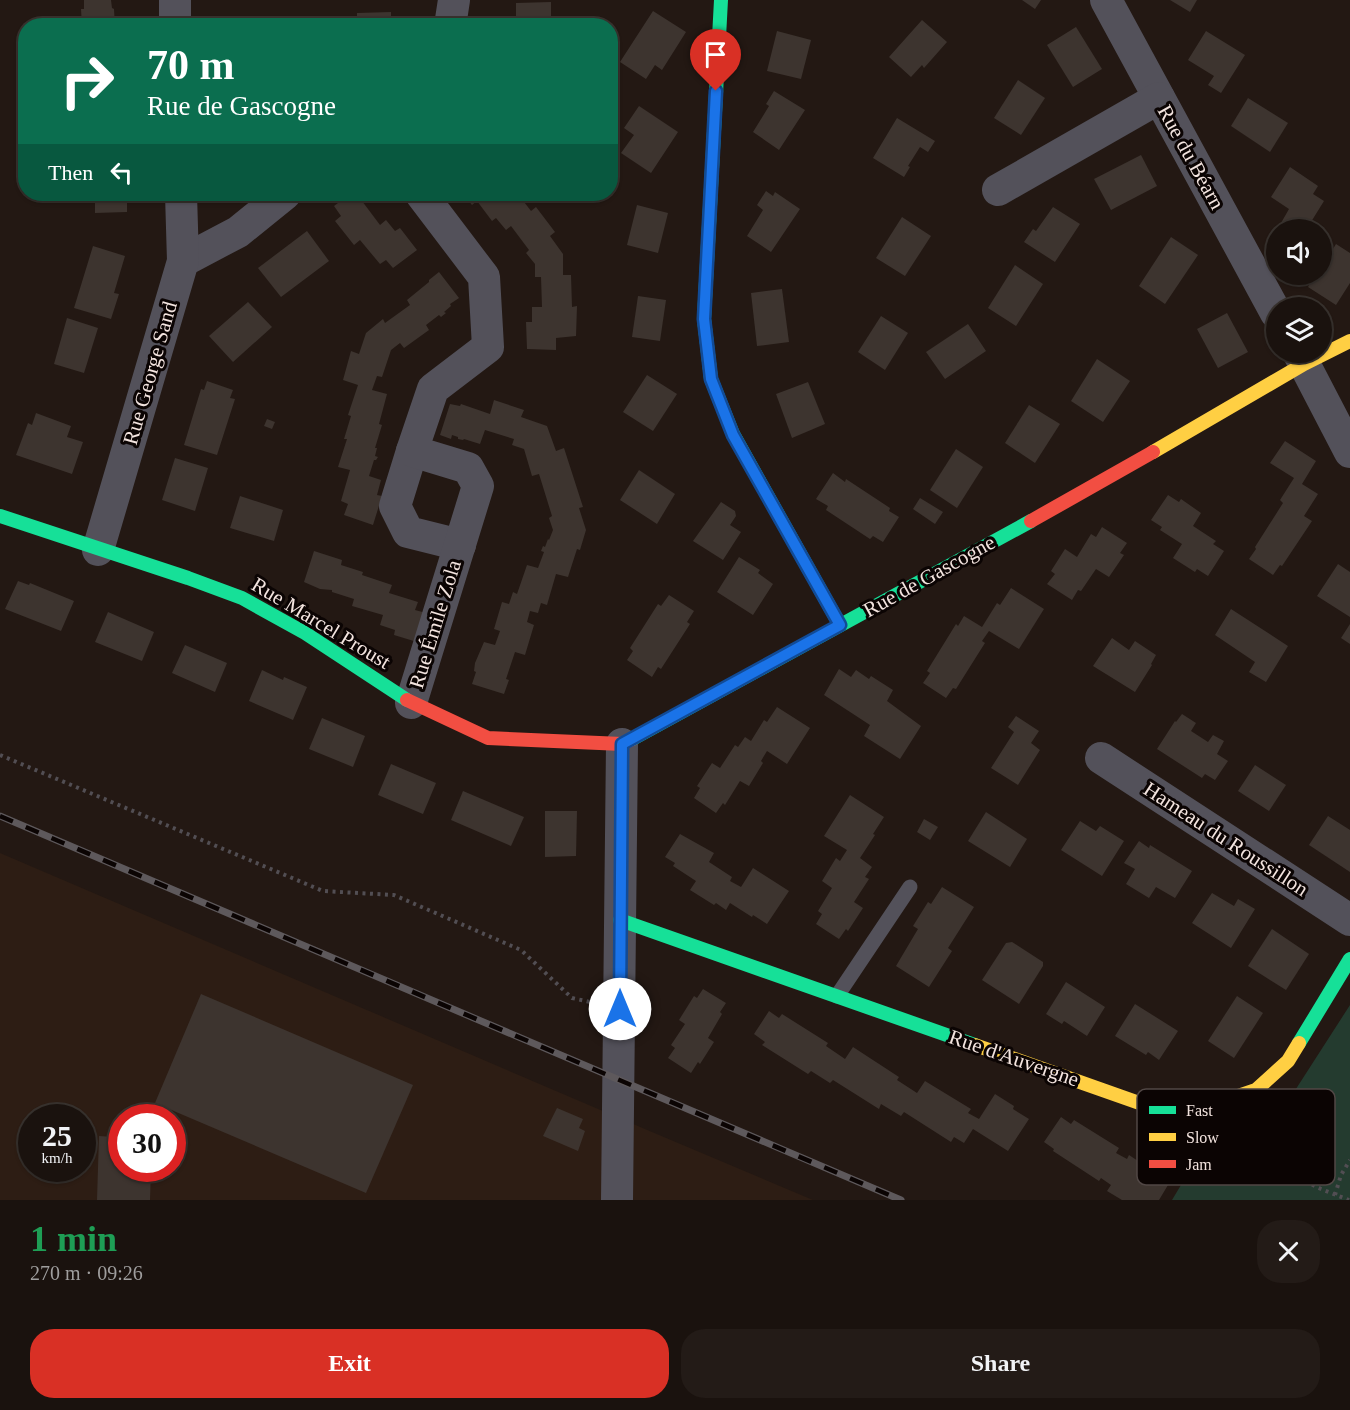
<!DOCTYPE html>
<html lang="en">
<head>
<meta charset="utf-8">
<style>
  body { margin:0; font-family:Georgia,serif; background:#231b17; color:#f1f3f6; height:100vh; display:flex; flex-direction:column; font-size:22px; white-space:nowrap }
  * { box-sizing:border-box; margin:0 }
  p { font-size:20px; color:#9f9e9e }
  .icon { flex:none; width:33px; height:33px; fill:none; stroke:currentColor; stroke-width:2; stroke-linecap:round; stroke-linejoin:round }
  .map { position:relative; height:1200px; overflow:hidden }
  .side { display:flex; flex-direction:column; background:#1a120e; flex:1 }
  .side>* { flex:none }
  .top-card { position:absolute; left:18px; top:18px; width:600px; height:183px; border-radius:24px; box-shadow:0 2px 4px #0004,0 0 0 2px #38322e; background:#0b6e4f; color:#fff; overflow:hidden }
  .fabs { position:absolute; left:1266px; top:219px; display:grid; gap:12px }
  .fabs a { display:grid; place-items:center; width:66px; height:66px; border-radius:50%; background:#1a120e; box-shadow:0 2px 4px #0004,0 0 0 2px #38322e; font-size:30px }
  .speed { position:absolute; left:18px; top:1104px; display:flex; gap:12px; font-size:30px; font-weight:700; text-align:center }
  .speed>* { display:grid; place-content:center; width:78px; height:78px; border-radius:50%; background:#1a120e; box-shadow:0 2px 4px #0004,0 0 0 2px #38322e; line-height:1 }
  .speed small { font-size:15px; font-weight:400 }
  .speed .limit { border:9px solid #d22; background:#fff; color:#111 }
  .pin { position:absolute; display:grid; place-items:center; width:51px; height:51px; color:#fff; margin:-62px -26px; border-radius:50% 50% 50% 0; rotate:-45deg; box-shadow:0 0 6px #0007 }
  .pin .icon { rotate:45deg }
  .me { position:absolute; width:66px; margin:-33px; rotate:0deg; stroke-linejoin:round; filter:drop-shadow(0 0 4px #0008) }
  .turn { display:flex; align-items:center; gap:21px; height:126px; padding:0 30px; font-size:27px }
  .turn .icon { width:78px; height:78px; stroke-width:2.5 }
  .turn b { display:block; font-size:42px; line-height:51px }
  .then { display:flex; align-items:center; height:57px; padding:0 30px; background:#0003; gap:12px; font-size:22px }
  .round { display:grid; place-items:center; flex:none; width:63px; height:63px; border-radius:24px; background:#231b17 }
  .overview { display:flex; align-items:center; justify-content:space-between; height:102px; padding:0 30px }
  h1 { font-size:36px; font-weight:800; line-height:45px; color:#1e9e55 }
  .cta { display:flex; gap:12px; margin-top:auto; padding:12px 30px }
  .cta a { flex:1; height:69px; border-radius:24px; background:#d93025; color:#fff; font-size:24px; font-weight:800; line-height:69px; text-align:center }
  .cta a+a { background:#231b17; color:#f1f3f6 }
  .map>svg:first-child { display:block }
  .industrial { fill:#2d1d14; fill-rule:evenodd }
  .green { fill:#243b2f }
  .building { fill:#3d342f }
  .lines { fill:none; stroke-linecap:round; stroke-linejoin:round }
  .path { stroke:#524e53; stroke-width:4; stroke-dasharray:3 4.5; stroke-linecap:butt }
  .lane { stroke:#53515a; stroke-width:15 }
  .street { stroke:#53515a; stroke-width:32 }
  .fast { stroke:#16e098; stroke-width:14 }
  .slow { stroke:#ffcf43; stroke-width:14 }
  .jam { stroke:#f24e42; stroke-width:14 }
  .rail-casing { stroke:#5e595c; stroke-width:7 }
  .rail { stroke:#0b0403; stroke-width:4.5; stroke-dasharray:14; stroke-linecap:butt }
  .route-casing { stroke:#114b97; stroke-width:15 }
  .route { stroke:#1a73e8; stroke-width:10 }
  .labels { text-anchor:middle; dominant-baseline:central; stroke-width:6; stroke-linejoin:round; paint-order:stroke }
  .street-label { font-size:21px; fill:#f3e4df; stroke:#0b0403 }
  .key { fill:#0b0403; stroke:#514745; stroke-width:1.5 }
  .key-label { font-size:16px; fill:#f3e4df }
</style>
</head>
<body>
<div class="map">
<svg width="1350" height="1200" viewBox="0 0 1350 1200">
  <rect width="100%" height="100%" fill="#231813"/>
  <!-- industrial -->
  <path class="industrial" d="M0 853 652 1132 813 1200H0ZM32 1118H82V1168H32ZM122 1118H172V1168H122Z"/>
  <!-- green -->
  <path class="green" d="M1350 1005V1200H1172L1202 1150 1249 1162Z"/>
  <!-- building -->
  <g class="building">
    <path d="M84 0H111L112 8 114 9 115 26H82L81 9H84Z"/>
    <path d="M1022 0H1041L1035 9Z"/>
    <path d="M1170 0H1197L1190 12Z"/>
    <path d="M551 2V26H516V3Z"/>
    <path d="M653 11 686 32 662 70 655 65 646 79 620 62Z"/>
    <path d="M391 12V26H357V13Z"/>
    <path d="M922 20 947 42 924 68 922 65 911 77 889 57Z"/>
    <path d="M271 21V26H238V22Z"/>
    <path d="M1076 27 1102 69 1073 87 1047 45Z"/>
    <path d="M777 31 811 40 801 79 767 71Z"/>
    <path d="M1206 31 1245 55 1221 93 1208 85 1214 76 1188 60Z"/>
    <path d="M1018 80 1045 98 1021 135 994 118Z"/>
    <path d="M774 91 805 110 779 150 753 132 769 106 766 104Z"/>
    <path d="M1248 98 1288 123 1270 152 1231 126Z"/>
    <path d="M639 106 678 132 651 173 621 153 634 135 624 128Z"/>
    <path d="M897 118 935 141 928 152 920 147 908 166 910 167 904 177 873 158Z"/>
    <path d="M1141 155 1157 186 1111 210 1094 179Z"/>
    <path d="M1290 167 1318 186 1313 194 1324 201 1306 230H1290L1281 223 1289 209 1271 197Z"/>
    <path d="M766 191 773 196 775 192 800 209 771 252 747 236 763 210 757 205Z"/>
    <path d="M95 194H127V212L95 213Z"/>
    <path d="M350 194H364L367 197 362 201 380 225 386 220 395 231 400 228 417 250 393 268 386 260 380 264 360 240 354 245 335 221 341 216 334 206Z"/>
    <path d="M463 194H518L531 211 536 207 555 232 550 236 563 254V275H571L572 307 577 306 576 336 556 338V350L527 349 526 322H532V307H542L541 277H535V264L526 253 529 250 511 226 506 230 496 218 492 221 477 201 472 205Z"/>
    <path d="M637 205 668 213 658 253 627 245Z"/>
    <path d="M1053 207 1080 224 1055 262 1024 242 1033 229 1036 231Z"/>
    <path d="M902 217 931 236 905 276 876 258Z"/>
    <path d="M307 231 329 261 281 297 258 268Z"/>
    <path d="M1171 237 1198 255 1165 304 1139 286Z"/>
    <path d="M1336 244 1350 253V283L1336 305 1308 287 1316 274H1322V267Z"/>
    <path d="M93 246 125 256 114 293 119 294 111 319 74 308Z"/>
    <path d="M1015 265 1043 284 1016 326 988 308Z"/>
    <path d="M439 272 459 298 450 304 451 306 444 312 446 313 441 317 439 315 426 325 429 330 404 348 400 343 391 350 382 377 377 376 372 390 387 394 379 424 382 425 375 448H377L375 456 378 457 376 460H374L369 476 381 480 377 495 382 496 373 525 344 515 348 504 341 501 350 470 338 467 347 439H344L351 416 348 415 358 385 343 380 351 351 359 354 366 333 383 319 385 323 410 305 407 300 429 282V280Z"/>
    <path d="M782 289 789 342 757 346 751 293Z"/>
    <path d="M638 296 666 300 660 341 632 337Z"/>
    <path d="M248 302 272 327 233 362 209 336Z"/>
    <path d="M1227 313 1248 352 1218 368 1197 329Z"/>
    <path d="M881 316 908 333 885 370 858 352Z"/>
    <path d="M67 318 98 328 84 373 54 364Z"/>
    <path d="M968 324 986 351 945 379 926 352Z"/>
    <path d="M1097 359 1130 381 1103 422 1071 401Z"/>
    <path d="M647 375 677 394 653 431 623 412Z"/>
    <path d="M207 381 233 390 230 398 235 399 217 455 184 445 201 389 204 390Z"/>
    <path d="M808 382 825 424 792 438 776 394Z"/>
    <path d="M494 400 524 410 521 417 547 426 556 451 564 448 583 507 579 508 586 530 580 550 577 549 568 577 556 574 547 605 541 603 538 613 530 611 527 622 534 625 525 655 515 652 506 679 509 680 504 694 472 684 476 672 474 671 475 663 484 642 495 645 500 631 494 629 502 602 509 604 513 592 517 594 527 565 538 568 544 552 541 551 543 546 545 547 548 539 549 540 553 530 549 518 552 516 539 474 532 476 524 449 512 445 514 439 485 430 480 444 464 439 463 440 458 439V437L452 435 451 439 440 435 450 404 460 406 461 404 490 414Z"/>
    <path d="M1029 405 1060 424 1035 463 1005 443Z"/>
    <path d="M36 413 71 426 67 437 83 442 72 474 16 455 28 423 32 425Z"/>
    <path d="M267 419 275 422 272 429 264 426Z"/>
    <path d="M1285 441 1316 461 1302 484 1318 494 1304 516 1312 521 1282 566 1280 565 1273 575 1249 559 1256 549 1255 547 1283 503 1280 500 1294 478 1270 463Z"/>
    <path d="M956 449 983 467 957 508 930 490Z"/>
    <path d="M175 458 208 468 195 511 162 500Z"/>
    <path d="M639 470 675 494 657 524 620 500Z"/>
    <path d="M833 473 845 482 846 479 890 508 889 511 899 517 883 542 873 536 870 539 826 510 828 506 816 499Z"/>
    <path d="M1168 495 1179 502 1181 499 1201 513 1193 526 1216 541 1213 544 1224 551 1208 576 1197 569 1195 572 1173 558 1182 544 1160 530 1162 527 1151 520Z"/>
    <path d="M240 496 283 510 274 541 230 528Z"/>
    <path d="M920 498 943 512 935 524 913 509Z"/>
    <path d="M721 502 735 511 736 516 730 525 741 532 723 560 693 541Z"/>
    <path d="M1102 527 1127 543 1120 553 1124 555 1109 577 1096 569 1081 591 1078 590 1072 600 1047 584 1055 574 1051 571 1065 549 1077 557 1091 534 1096 537Z"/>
    <path d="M314 551 342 560 341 565 363 572 362 575 392 585 389 593 418 602 415 610 426 613 417 642 394 635 395 630 380 625 383 615 352 606 354 599 332 592V590L320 589 304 582Z"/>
    <path d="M739 557 760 570 758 573 773 584 753 615 717 592Z"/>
    <path d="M1338 564 1350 572V617L1317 596Z"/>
    <path d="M18 581 29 585 30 583 74 601 61 631 5 609Z"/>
    <path d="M1011 588 1044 609 1019 649 989 631 982 641 985 643 978 654 956 689 953 688 946 698 923 683 930 673 927 671 956 624 958 626 964 616 982 627 997 603 1000 605Z"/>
    <path d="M669 595 694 611 687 622 690 624 661 669 658 667 652 677 627 660 633 651 630 648 658 604 661 606Z"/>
    <path d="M1231 609 1288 646 1266 682 1249 672 1255 662 1215 635Z"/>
    <path d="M108 612 154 632 142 661 95 642Z"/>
    <path d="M1350 624V644L1341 638Z"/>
    <path d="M1112 638 1129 650 1135 641 1156 655 1151 664 1152 665 1135 692 1093 666Z"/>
    <path d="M185 645 227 663 215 692 172 673Z"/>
    <path d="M839 669 851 677 856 670 869 679 871 676 893 690 887 701 921 726 900 759 864 736 870 725 824 695Z"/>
    <path d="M262 670 283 680 284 677 307 687 293 720 249 701Z"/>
    <path d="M777 707 810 728 787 764 767 751 761 761 763 763 749 786 740 781 725 805 723 803 716 813 694 798 700 788 697 786 712 763 720 768 735 745 738 747 745 737 751 741 764 720 767 722Z"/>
    <path d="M1182 714 1196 723 1191 731 1208 742 1213 735 1224 741 1217 754 1228 761 1215 780 1205 774 1202 778 1157 749 1175 721 1176 722Z"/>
    <path d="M1016 716 1039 731 1031 743 1040 750 1018 785 991 768 1014 732 1008 727Z"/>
    <path d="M322 718 365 736 353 767 309 749Z"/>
    <path d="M391 764 436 783 423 814 378 795Z"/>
    <path d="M1255 765 1286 785 1269 811 1238 791Z"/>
    <path d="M463 791 524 817 511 846 451 820Z"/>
    <path d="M850 795 884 817 873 834 875 835 860 858 872 867 865 877 869 879 854 902 863 908 848 931 846 929 839 939 816 924 822 914 818 911 832 888 822 881 836 858 840 861 847 850 824 836Z"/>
    <path d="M545 811H577L576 856 545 857Z"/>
    <path d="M986 812 1027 839 1010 867 968 841Z"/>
    <path d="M1328 816 1350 830V872L1309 845Z"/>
    <path d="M924 819 938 827 930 840 917 832Z"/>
    <path d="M1080 821 1096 831 1100 826 1124 841 1102 876 1061 850Z"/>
    <path d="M680 834 714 853 709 862 732 877 730 881 741 887 753 868 789 891 767 924 753 915 752 917 730 903 726 910 716 903 714 905 690 890 696 881 673 866 675 863 665 857Z"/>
    <path d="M1139 841 1149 848 1150 845 1192 871 1175 898 1156 887 1149 898 1126 884 1135 869 1124 863Z"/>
    <path d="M942 887 974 907 948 948 952 951 929 987 896 966 918 929 913 926 928 902 931 904Z"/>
    <path d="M1212 893 1234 906 1238 899 1255 909 1231 948 1192 923Z"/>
    <path d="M1272 929 1309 954 1286 990 1248 966Z"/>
    <path d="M1012 942 1043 962V966L1019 1004 982 980 1006 943Z"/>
    <path d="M1066 982 1105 1007 1087 1036 1064 1021 1062 1024 1046 1014Z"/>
    <path d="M703 989 726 1003 720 1012 722 1014 708 1038 714 1042 700 1064 698 1062 691 1073 668 1058 675 1048 671 1045 685 1024 679 1020 694 996 697 998Z"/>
    <path d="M201 994 413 1085 366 1193 155 1103Z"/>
    <path d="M1237 996 1263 1013 1234 1058 1208 1041Z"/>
    <path d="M1135 1004 1178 1031 1159 1060 1148 1052 1146 1055 1115 1036Z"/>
    <path d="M769 1011 779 1018 782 1014 828 1043 826 1046 845 1059 853 1047 899 1077 897 1080 917 1093 925 1081 971 1109 968 1113 979 1119 995 1094 1014 1106 1013 1109 1029 1119 1008 1151 973 1129 964 1143 954 1137 951 1142 904 1112 901 1116 881 1104 879 1109 833 1080 830 1083 811 1071 808 1074 762 1045 765 1042 754 1034Z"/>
    <path d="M557 1108 583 1119 579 1128 585 1131 578 1151 543 1136Z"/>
    <path d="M1061 1117 1071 1124 1074 1120 1119 1148 1116 1153 1127 1159 1129 1155 1153 1171 1151 1174 1168 1185 1159 1200H1122L1107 1191 1111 1185 1101 1178 1099 1181 1053 1151 1054 1149 1044 1142Z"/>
    <path d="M99 1136 114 1137V1161H122V1168H151L150 1200H97Z"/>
  </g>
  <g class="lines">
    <!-- path -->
    <g class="path">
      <path d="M0 755 323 891 394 895 521 950 572 998 590 1002"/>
      <path d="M1211 1135 1321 1189 1349 1200"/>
      <path d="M1335 1195 1341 1175 1350 1160"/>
    </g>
    <!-- lane -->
    <path class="lane" d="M837 996 910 887"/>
    <!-- street -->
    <g class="street">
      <path d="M175 0V26"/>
      <path d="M1106 0 1276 313"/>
      <path d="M450 26 454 0"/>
      <path d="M998 190 1159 98"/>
      <path d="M183 261 238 232 285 194"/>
      <path d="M1298 352 1350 452"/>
      <path d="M412 451 395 506 408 532 460 545"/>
      <path d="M98 550 183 261 181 194"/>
      <path d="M411 703 478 486 468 468 412 451 433 389 488 347 484 277 421 194"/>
      <path d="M1101 758 1350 920"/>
      <path d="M617 1200 622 744"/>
    </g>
    <!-- fast -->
    <g class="fast">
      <path d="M721 0 704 319 711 379 733 434 840 625"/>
      <path d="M0 516 188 578 242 598 305 633 407 700"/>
      <path d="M632 739 1031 521"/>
      <path d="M620 920 975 1045"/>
      <path d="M1299 1043 1350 959"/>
    </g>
    <!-- slow -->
    <g class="slow">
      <path d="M1153 452 1304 364 1350 341"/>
      <path d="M975 1045 1162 1111 1212 1105 1256 1090 1288 1061 1299 1043"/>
    </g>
    <!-- jam -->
    <g class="jam">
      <path d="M1031 521 1153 452"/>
      <path d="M407 700 488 738 622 744 632 739"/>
    </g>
    <!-- rail casing -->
    <g class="rail-casing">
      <path id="rail" d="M0 816 901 1200"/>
    </g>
    <!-- rail -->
    <use href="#rail" class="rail"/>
  </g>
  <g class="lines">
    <!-- route casing -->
    <g class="route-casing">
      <path id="route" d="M620 1009 622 744 840 625 733 435 711 379 704 319 716 91"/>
    </g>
    <!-- route -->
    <use href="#route" class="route"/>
  </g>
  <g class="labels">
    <!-- street labels -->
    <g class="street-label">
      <text transform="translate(1191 157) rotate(61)">Rue du Béarn</text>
      <text transform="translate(150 373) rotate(-74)">Rue George Sand</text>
      <text transform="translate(929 576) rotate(-29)">Rue de Gascogne</text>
      <text transform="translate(321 623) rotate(31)">Rue Marcel Proust</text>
      <text transform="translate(435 624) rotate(-73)">Rue Émile Zola</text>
      <text transform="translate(1226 839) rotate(33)">Hameau du Roussillon</text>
      <text transform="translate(1014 1058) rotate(19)">Rue d'Auvergne</text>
    </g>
  </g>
  <!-- legend -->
  <rect x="1137" y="1089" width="198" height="96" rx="9" class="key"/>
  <rect x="1149" y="1106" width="27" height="8" fill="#16e098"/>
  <rect x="1149" y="1133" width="27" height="8" fill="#ffcf43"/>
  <rect x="1149" y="1160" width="27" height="8" fill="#f24e42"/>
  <g class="key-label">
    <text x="1186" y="1116">Fast</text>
    <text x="1186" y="1143">Slow</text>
    <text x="1186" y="1170">Jam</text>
  </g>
</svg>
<div class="fabs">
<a><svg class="icon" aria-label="sound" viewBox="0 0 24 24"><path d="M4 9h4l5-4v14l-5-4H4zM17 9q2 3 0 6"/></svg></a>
<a><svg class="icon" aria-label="layers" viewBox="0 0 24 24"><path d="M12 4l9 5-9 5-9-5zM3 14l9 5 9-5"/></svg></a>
</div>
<div class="speed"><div>25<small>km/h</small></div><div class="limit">30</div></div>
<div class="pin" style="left:716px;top:91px;background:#d93025"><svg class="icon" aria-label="arrive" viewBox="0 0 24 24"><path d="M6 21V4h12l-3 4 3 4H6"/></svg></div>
<svg class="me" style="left:620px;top:1009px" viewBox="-20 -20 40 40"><circle r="19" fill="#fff"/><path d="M0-13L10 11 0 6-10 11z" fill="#1a73e8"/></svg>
<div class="top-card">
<div class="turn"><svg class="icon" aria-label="right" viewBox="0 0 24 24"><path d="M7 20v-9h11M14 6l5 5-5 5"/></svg><div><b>70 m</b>Rue de Gascogne</div></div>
<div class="then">Then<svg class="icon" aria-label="left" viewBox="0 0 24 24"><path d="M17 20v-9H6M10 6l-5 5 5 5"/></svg></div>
</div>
</div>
<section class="side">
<div class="overview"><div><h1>1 min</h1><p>270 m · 09:26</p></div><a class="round"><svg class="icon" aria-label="close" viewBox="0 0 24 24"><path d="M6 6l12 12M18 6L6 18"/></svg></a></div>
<div class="cta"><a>Exit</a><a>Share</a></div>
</section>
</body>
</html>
